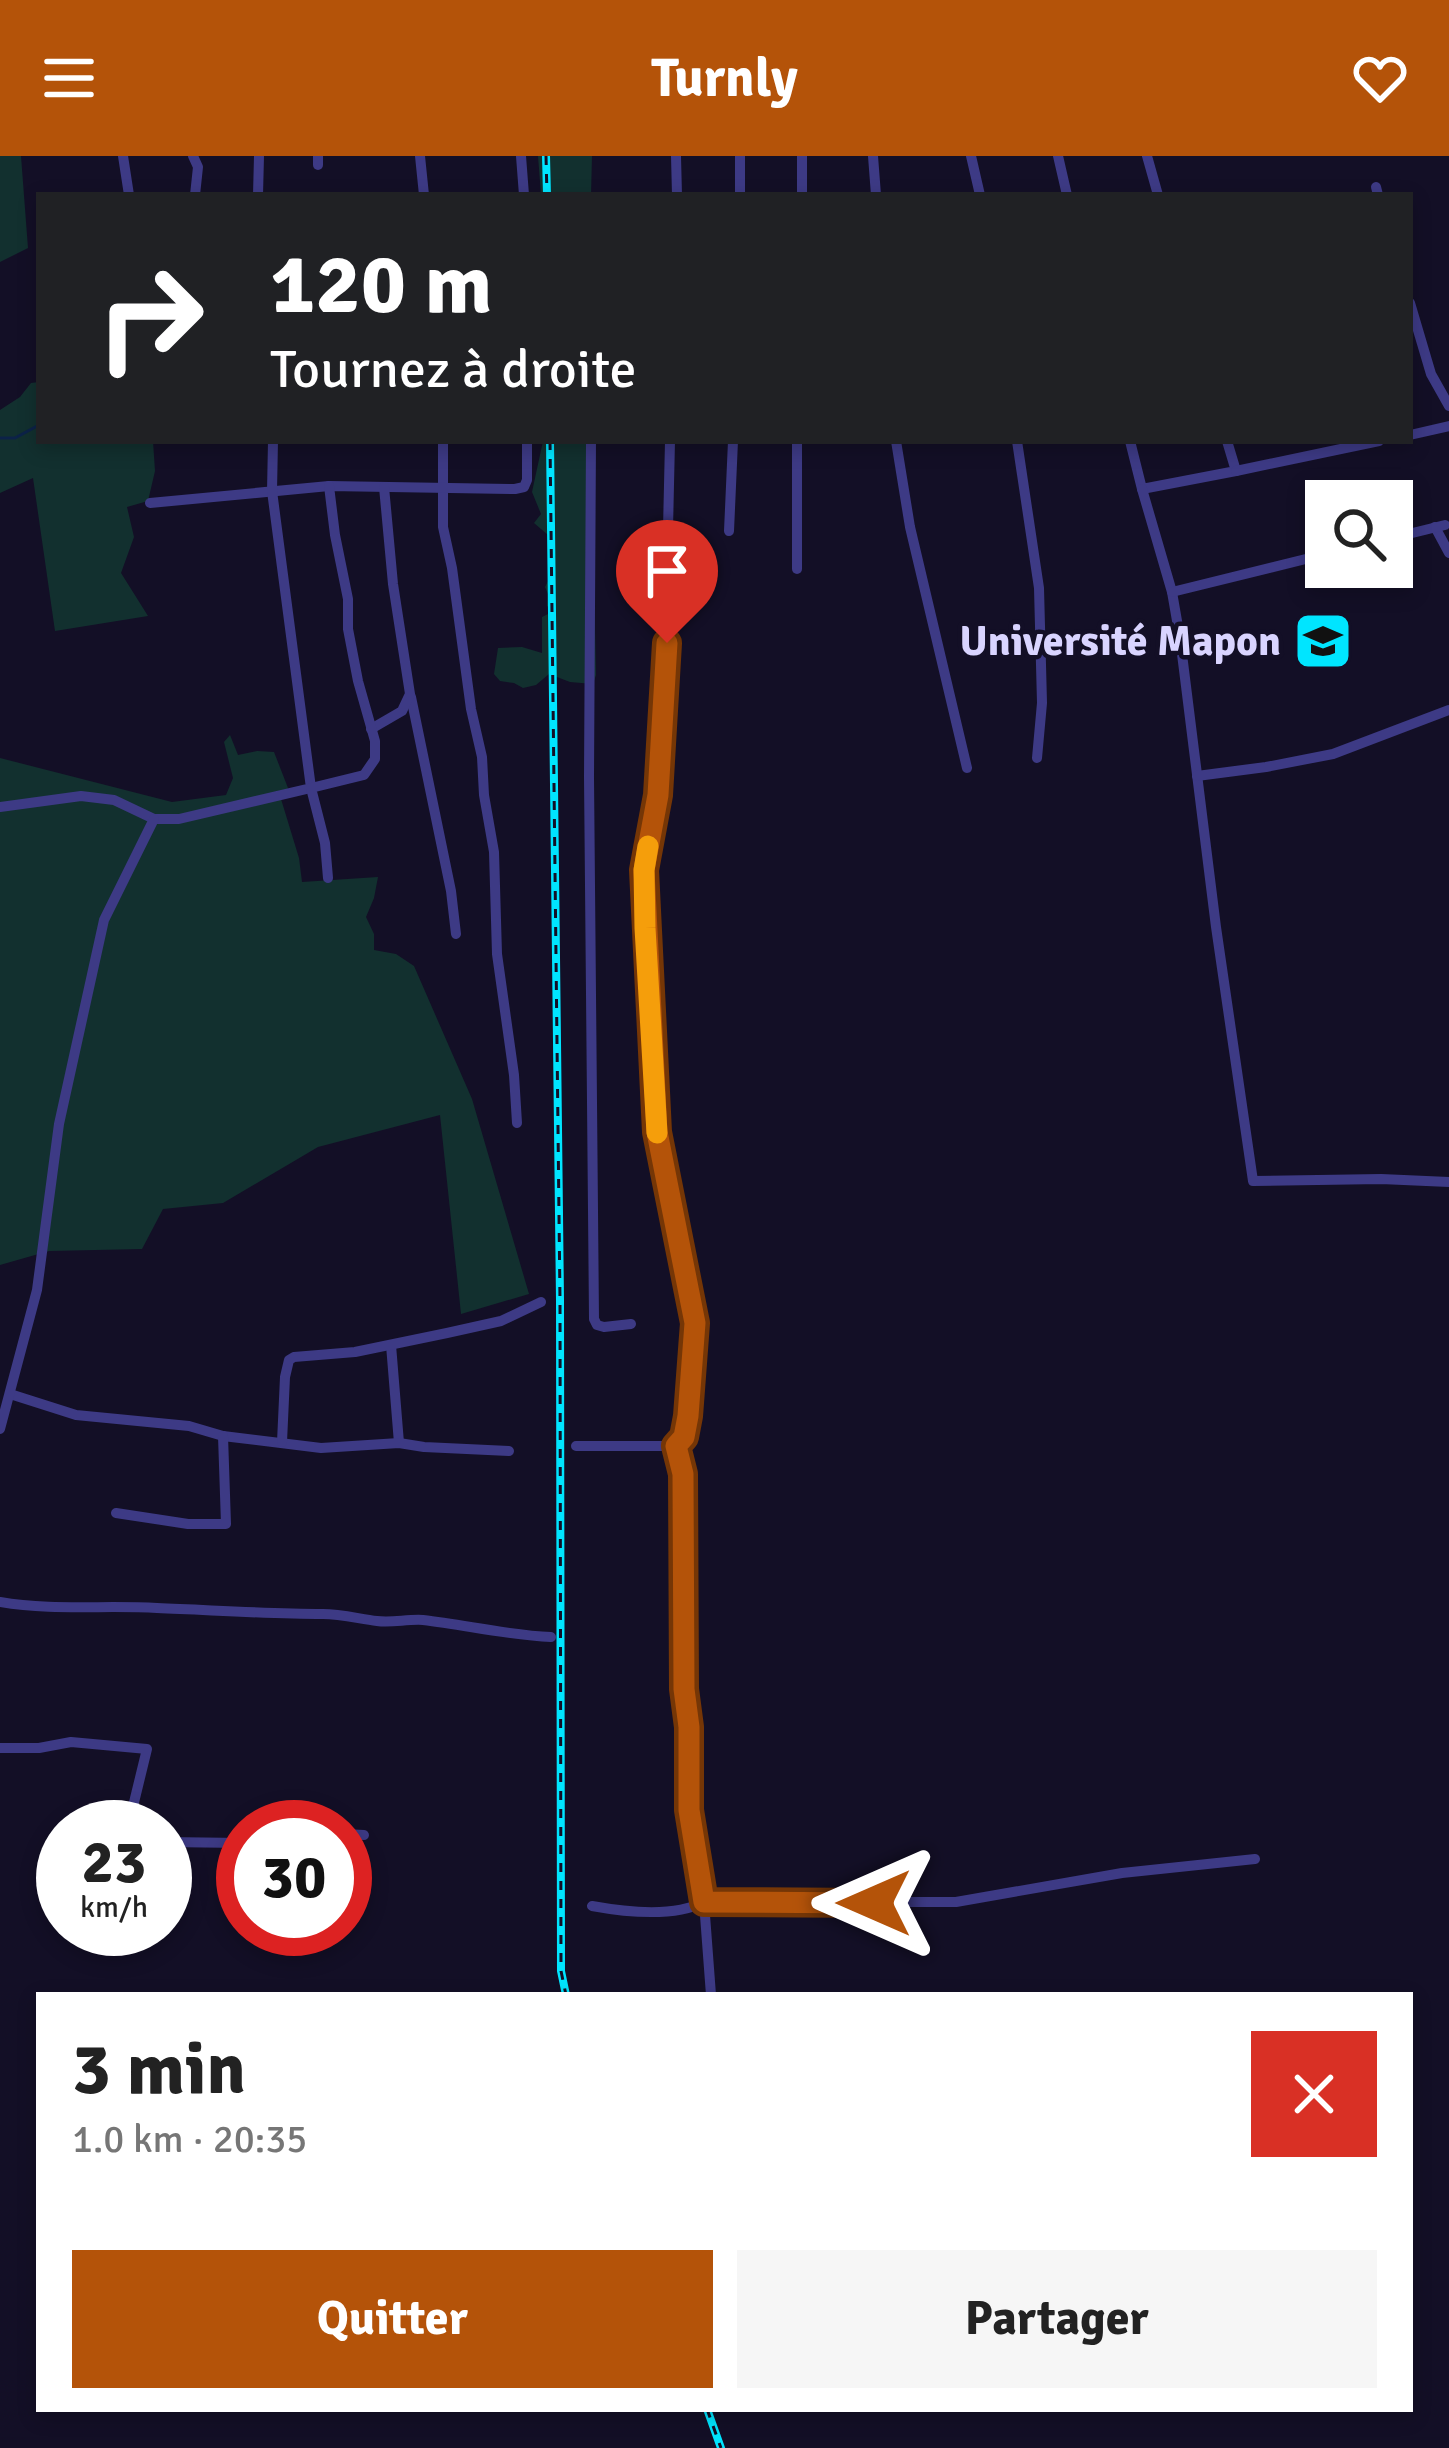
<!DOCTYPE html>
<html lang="fr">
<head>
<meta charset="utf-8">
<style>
  body { margin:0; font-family:Signika,sans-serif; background:#f6f6f6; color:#222; height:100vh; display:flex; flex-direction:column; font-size:45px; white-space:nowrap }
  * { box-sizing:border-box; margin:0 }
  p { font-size:39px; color:#767676 }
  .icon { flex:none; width:66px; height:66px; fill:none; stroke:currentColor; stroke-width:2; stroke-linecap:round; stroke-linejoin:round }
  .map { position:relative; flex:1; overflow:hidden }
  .side { position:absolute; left:36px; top:1836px; width:1377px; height:420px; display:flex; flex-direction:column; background:#fff; border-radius:0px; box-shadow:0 6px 18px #0003 }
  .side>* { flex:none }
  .banner { position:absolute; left:36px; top:36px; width:1377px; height:252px; border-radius:0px; box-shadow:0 6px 18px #0003; background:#202124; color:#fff; overflow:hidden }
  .controls { position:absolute; left:1305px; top:324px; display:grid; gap:24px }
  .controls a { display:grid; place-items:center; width:108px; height:108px; border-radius:0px; background:#fff; box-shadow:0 6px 18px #0003; font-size:60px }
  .speed { position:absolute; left:36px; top:1644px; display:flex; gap:24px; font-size:60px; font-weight:700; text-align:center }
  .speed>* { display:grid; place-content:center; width:156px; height:156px; border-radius:50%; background:#fff; box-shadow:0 6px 18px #0003; line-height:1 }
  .speed small { font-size:30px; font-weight:400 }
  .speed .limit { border:18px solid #d22; background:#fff; color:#111 }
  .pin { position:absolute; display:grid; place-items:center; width:102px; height:102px; color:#fff; margin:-123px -51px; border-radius:50% 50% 50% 0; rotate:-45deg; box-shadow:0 0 12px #0007 }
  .pin .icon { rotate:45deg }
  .me { position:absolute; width:132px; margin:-66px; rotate:270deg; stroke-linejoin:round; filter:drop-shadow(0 0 9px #0008) }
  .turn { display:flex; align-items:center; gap:42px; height:252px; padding:0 36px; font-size:54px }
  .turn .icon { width:156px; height:156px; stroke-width:2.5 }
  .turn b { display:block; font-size:84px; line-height:102px }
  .round { display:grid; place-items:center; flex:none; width:126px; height:126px; border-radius:0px; background:#f6f6f6 }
  .summary { display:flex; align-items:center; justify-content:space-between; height:204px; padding:0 36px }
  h1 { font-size:72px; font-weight:800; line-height:90px }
  .button { display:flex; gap:24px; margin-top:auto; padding:24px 36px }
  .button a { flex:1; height:138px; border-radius:0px; background:#b45309; color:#fff; font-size:48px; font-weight:800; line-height:138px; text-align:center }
  .button a+a { background:#f6f6f6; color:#222 }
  header { display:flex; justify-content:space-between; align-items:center; height:156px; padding:0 36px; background:#b45309; color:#fff; font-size:54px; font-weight:800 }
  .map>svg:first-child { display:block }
  .green { fill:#12302f }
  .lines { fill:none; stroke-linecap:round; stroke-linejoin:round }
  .stream { stroke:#0c2248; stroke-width:3 }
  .street { stroke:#3d3a85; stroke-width:10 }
  .rail-casing { stroke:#00e5ff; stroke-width:8 }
  .rail { stroke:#130f26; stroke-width:3; stroke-dasharray:9; stroke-linecap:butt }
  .route-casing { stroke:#753606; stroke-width:30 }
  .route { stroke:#b45309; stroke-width:21 }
  .slow { stroke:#f59e0b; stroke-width:21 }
  .labels { text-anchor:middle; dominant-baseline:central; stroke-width:9; stroke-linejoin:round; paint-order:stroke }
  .poi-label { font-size:42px; font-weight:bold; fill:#d9d4ff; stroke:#130f26; text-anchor:end }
</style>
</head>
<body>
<header><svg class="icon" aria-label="menu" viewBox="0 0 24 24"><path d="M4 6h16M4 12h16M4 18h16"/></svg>Turnly<svg class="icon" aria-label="heart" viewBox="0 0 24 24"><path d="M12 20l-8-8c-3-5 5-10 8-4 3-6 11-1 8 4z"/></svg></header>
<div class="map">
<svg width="1449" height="2292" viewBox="0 0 1449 2292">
  <rect width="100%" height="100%" fill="#130f26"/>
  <!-- green -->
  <g class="green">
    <path d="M0 0H21L28 92 0 106Z"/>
    <path d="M538 0H592L591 39H541Z"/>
    <path d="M39 226V285H153L155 315 148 345 127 351 134 381 121 417 148 460 55 475 33 322 0 337V254L20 241 31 227Z"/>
    <path d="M543 285H591L596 519 593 528 570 526 549 518 536 529 523 532 514 527 500 525 494 518 498 492 522 491 542 497V461L554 455 547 450 548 438 545 431 552 417 548 379 534 367 541 358 532 336Z"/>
    <path d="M230 579 238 599 257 595 274 596 288 632 281 643 299 702 302 726 378 721 374 742 366 761 374 778V794L396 798 414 810 472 943 529 1138 461 1158 440 959 318 991 223 1047 163 1053 142 1093 49 1095 0 1109V602L172 646 226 639 233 622 224 586Z"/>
  </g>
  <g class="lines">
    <!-- stream -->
    <path class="stream" d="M0 282H15L39 269"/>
    <!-- street -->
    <g class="street">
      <path d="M123 0 129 39"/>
      <path d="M193 0 198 11 195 39"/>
      <path d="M318 0V9"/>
      <path d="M420 0 424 39"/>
      <path d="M521 0 524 39"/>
      <path d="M676 0 677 39"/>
      <path d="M740 0V39"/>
      <path d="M802 0V39"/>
      <path d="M873 0 876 39"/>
      <path d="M971 0 980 39"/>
      <path d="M1058 0 1067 39"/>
      <path d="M1147 0 1158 39"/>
      <path d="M1376 31 1378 39"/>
      <path d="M258 39 259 0"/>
      <path d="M1410 147 1431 218 1449 250"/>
      <path d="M1410 279 1449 270"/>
      <path d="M443 285V371L452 412 471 553 482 601 484 639 494 696 497 798 514 919 517 967"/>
      <path d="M591 285 589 621 594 1163 597 1169 604 1171 631 1168"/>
      <path d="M797 285V413"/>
      <path d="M896 285 910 371 967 612"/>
      <path d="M1017 285 1039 432 1042 547 1037 602"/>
      <path d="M1130 285 1142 333 1236 315 1227 285"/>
      <path d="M1236 315 1379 285"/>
      <path d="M1142 333 1172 436 1180 482 1216 771 1253 1025 1381 1023 1449 1026"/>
      <path d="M150 347 329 330 515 333 524 331 527 324V285"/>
      <path d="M1435 371 1449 397"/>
      <path d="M729 375 733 285"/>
      <path d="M1392 382 1445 369"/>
      <path d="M1172 436 1326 398"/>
      <path d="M411 541 451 735 456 778"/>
      <path d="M371 573 402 555 410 538 393 428 384 331"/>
      <path d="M1197 620 1266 611 1333 598 1449 554"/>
      <path d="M0 651 81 640 114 644 154 663H179L311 632 272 335 273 285"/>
      <path d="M328 722 325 687 311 632 364 619 375 603V585L358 525 348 473V443L335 379 329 330"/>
      <path d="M391 1189 399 1287"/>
      <path d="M10 1238 76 1259 189 1270 223 1280 321 1292 399 1287 424 1291 509 1295"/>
      <path d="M0 1273 37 1134 59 968 104 764 154 663"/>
      <path d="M282 1286 285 1221 289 1204 294 1201 355 1196 447 1177 501 1165 541 1146"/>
      <path d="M576 1290H677L684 1281 688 1260 695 1167 657 976 644 714 656 655 663 593 670 285"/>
      <path d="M116 1357 188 1368H226L223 1280"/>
      <path d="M0 1446C51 1455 105 1449 157 1452 212 1454 267 1458 323 1458 341 1458 360 1463 377 1465 392 1467 407 1463 423 1464 466 1469 507 1479 551 1481"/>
      <path d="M0 1592H39L71 1586 147 1593 128 1671"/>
      <path d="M345 1678 364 1679"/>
      <path d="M165 1686 243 1687"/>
      <path d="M592 1750C625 1756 673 1762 704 1746L705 1742 689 1654V1571L684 1533 683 1318 677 1290"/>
      <path d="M711 1839 704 1746H956L1122 1717 1255 1703"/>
    </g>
    <!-- rail casing -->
    <g class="rail-casing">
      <g id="rail">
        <path d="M546 0 547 39"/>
        <path d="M550 285 560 1144 561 1815 566 1839"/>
        <path d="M707 2253 721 2292"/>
      </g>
    </g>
    <!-- rail -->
    <use href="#rail" class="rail"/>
  </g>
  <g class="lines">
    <!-- route casing -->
    <g class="route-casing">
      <path id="route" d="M667 487 658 639 644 714 657 976 695 1167 688 1260 684 1281 676 1290 683 1318 684 1533 689 1571V1654L704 1746 874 1747"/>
    </g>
    <!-- route -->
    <use href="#route" class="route"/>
    <!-- slow -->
    <path class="slow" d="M648 690 644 714 645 772 657 977"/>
  </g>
  <!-- icons -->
  <defs>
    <g id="university-square" transform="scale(3)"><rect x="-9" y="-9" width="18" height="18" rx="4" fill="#00e5ff" stroke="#130f26"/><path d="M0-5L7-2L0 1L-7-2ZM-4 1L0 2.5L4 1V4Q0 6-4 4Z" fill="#111"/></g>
  </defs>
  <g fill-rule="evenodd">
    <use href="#university-square" x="1323" y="485"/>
  </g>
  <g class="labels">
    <!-- poi labels -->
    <g class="poi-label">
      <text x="1281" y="485">Université Mapon</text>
    </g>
  </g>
</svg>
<div class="controls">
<a><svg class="icon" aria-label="search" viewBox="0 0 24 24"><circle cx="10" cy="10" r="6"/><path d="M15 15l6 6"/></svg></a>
</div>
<div class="speed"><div>23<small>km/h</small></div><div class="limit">30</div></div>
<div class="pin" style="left:667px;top:487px;background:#d93025"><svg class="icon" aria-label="arrive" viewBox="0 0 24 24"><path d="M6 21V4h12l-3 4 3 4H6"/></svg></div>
<svg class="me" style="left:874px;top:1747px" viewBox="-20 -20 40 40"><path d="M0-17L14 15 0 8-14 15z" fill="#b45309" stroke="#fff" stroke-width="4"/></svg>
<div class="banner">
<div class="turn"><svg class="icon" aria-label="right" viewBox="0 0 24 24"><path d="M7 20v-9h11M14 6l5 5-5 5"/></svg><div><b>120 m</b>Tournez à droite</div></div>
</div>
<section class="side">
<div class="summary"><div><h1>3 min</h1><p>1.0 km · 20:35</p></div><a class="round" style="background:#d93025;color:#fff"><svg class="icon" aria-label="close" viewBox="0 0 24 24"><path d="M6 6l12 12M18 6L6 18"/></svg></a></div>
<div class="button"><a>Quitter</a><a>Partager</a></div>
</section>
</div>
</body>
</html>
